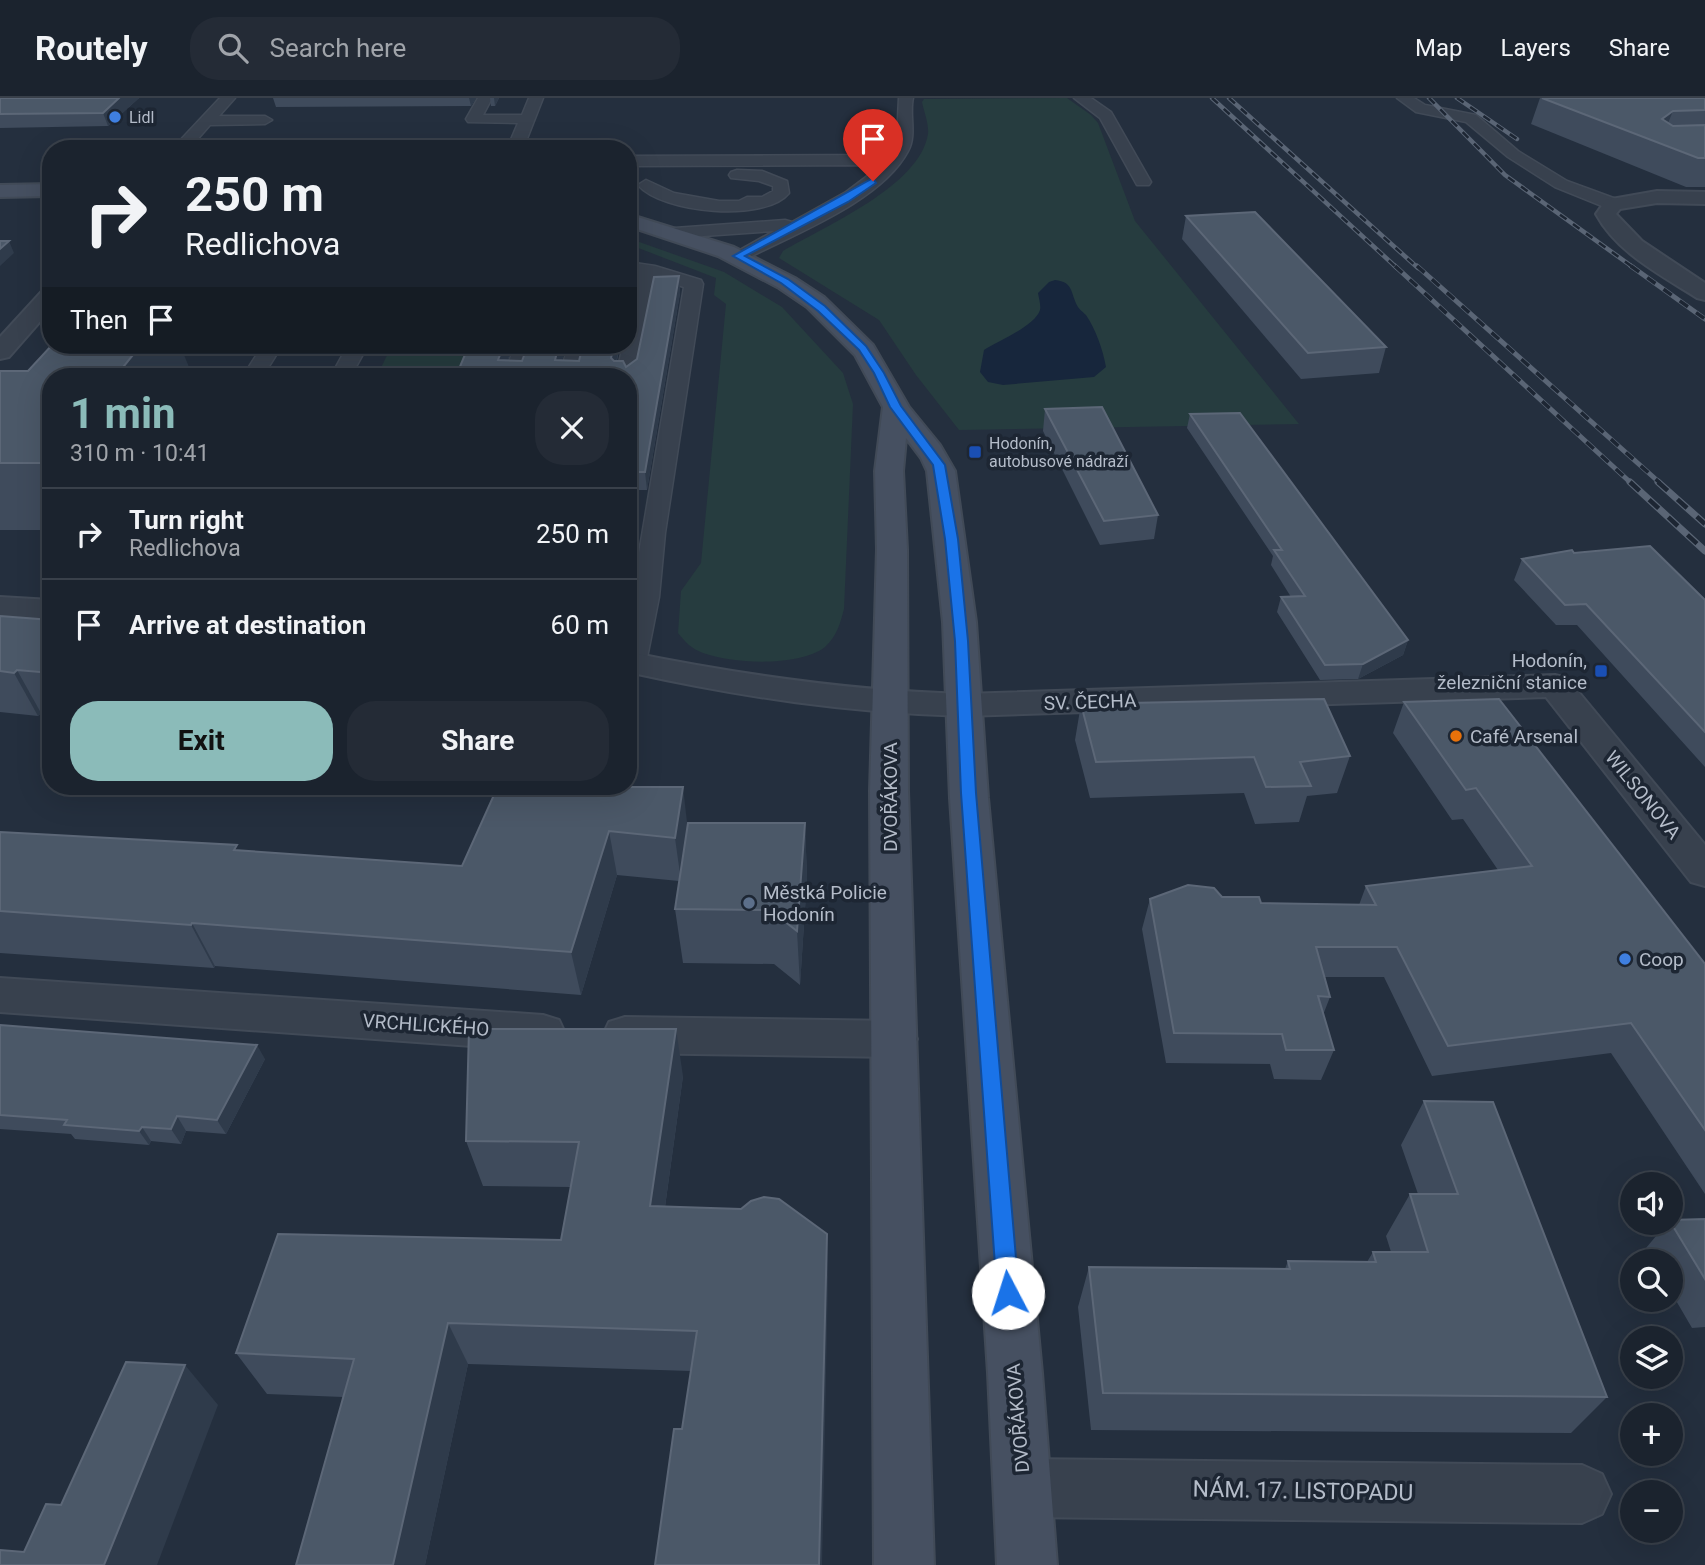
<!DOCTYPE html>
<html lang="en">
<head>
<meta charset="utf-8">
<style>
  body { margin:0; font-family:Roboto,sans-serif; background:#242b36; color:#f1f3f6; height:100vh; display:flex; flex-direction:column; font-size:26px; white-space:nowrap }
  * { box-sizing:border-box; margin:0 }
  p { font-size:23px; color:#a0a4aa }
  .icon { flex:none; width:38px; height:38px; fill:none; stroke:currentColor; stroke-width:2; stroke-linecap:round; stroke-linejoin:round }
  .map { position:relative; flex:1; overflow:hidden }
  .details { position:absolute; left:42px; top:270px; width:595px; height:427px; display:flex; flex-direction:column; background:#1b232e; border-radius:28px; box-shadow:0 7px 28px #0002,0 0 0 2px #39404a }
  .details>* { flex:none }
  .guide { position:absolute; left:42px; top:42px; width:595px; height:214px; border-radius:28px; box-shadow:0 7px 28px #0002,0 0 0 2px #39404a; background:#1b232e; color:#f1f3f6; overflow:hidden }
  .buttons { position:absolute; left:1620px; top:1074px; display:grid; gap:14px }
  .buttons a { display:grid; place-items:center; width:63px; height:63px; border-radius:50%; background:#1b232e; box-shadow:0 7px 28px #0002,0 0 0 2px #39404a; font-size:35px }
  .pin { position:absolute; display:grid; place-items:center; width:60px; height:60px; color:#fff; margin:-72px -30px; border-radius:50% 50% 50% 0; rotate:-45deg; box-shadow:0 0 7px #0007 }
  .pin .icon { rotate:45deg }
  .me { position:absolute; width:77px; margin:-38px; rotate:355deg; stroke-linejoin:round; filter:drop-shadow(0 0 5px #0008) }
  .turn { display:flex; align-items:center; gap:24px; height:147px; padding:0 28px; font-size:32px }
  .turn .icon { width:91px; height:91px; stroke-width:2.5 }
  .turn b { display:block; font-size:49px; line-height:60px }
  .then { display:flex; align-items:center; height:66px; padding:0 28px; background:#0003; gap:14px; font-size:26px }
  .round { display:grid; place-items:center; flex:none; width:74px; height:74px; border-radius:28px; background:#242b36 }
  .summary { display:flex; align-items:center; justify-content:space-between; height:119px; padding:0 28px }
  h1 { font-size:42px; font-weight:700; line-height:52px; color:#8bbbb9 }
  .action { display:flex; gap:14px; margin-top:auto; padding:14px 28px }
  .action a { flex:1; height:80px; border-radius:28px; background:#8bbbb9; color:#111; font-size:28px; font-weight:700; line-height:80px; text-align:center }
  .action a+a { background:#242b36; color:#f1f3f6 }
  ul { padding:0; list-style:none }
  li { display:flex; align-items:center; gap:21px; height:91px; padding:0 28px; border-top:2px solid #39404a }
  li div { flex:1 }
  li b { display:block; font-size:26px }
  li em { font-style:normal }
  header { display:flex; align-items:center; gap:42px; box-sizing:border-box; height:98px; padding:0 35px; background:#1b232e; border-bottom:2px solid #39404a }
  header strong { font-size:33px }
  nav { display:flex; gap:38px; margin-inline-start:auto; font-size:24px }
  .search { width:490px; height:63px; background:#242b36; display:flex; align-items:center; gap:18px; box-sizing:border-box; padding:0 24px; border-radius:28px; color:#a0a4aa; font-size:26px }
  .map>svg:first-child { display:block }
  .green { fill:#263c3f }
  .water { fill:#17263c }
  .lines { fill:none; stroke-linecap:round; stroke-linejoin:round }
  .lane-casing { stroke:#414a57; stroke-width:3 }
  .street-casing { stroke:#414a57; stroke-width:4 }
  .secondary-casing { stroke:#414a57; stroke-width:4 }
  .lane { fill:#38414e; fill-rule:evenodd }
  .street { fill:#38414e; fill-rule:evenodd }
  .secondary { fill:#465061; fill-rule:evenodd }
  .rail-far2-casing { stroke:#5a6575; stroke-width:4.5 }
  .rail-far1-casing { stroke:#5a6575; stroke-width:5 }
  .rail-casing { stroke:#5a6575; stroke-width:7 }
  .rail-far2 { stroke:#1d2633; stroke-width:2.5; stroke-dasharray:8; stroke-linecap:butt }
  .rail-far1 { stroke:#1d2633; stroke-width:3.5; stroke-dasharray:10; stroke-linecap:butt }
  .rail { stroke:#1d2633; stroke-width:4.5; stroke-dasharray:13; stroke-linecap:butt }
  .wall { fill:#3f4b5c }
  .shaded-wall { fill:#2f3b4b }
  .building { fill:#4b5868; stroke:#5c6777; stroke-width:2 }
  .route { fill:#1a73e8; stroke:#114b97; stroke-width:2 }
  .shop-dot { fill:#3f7fe0; stroke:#1d2633; stroke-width:2.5 }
  .transit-dot { fill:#1a4fb4; stroke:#1d2633; stroke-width:2.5 }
  .food-dot { fill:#e8710a; stroke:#1d2633; stroke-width:2.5 }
  .service-dot { fill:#5c6f8a; stroke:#1d2633; stroke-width:2.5 }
  .labels { text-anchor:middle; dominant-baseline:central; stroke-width:7; stroke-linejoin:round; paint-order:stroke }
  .far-poi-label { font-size:16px; fill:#b4bcc9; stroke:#1d2633; text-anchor:start }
  .poi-label { font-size:19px; fill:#b4bcc9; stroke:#1d2633; text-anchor:start }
  .street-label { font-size:19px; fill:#b4bcc9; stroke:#1d2633 }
  .near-street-label { font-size:23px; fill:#b4bcc9; stroke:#1d2633 }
</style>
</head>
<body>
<header>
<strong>Routely</strong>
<div class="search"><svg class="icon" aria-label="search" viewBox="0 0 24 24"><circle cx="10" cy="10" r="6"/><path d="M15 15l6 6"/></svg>Search here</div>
<nav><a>Map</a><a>Layers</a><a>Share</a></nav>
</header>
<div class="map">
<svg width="1705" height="1467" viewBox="0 0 1705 1467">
  <rect width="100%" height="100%" fill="#242f3e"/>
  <!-- green -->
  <g class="green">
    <path d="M1067 0 1091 17 1098 25 1135 123 1299 326 959 332 916 277 879 222 779 160 783 153C825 128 920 88 928 36 929 26 924 14 922 4L924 1Z"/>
    <path d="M628 140 724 174 782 209 843 275 853 306 844 511C840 526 837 538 825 549 799 569 733 566 703 555 692 551 685 544 678 535L681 493 701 465 726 206 714 197 716 180 628 146Z"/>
    <path d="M392 247H477L464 278H377Z"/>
  </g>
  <!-- water -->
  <path class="water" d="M1055 182C1074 184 1070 195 1078 209 1079 211 1084 215 1086 217 1096 232 1103 252 1106 269L1094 279 1003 287 988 284 980 274 984 252C998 243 1035 228 1040 212 1041 207 1039 201 1038 195L1049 184Z"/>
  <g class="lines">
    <!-- lane casing -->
    <g class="lane-casing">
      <g id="lane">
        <path d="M220 0H235L219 18H265L272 22 265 26 210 27 189 51H172Z"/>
        <path d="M478 0H492L483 17H522L529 0H543L523 51H507L518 25 468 24 466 21Z"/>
        <path d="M899 0H913C909 17 917 37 908 53 882 103 794 136 744 162H732L729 158 774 133 675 140 666 135 675 130 785 122 792 124 846 94 882 67 628 68V58L890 57 897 40Z"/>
        <path d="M1074 0H1091L1111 14 1151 84 1149 87H1137L1100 20Z"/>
        <path d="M1397 0H1414L1425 7 1476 17 1518 53 1567 83 1619 102 1621 106 1613 111 1607 110 1555 89 1508 59 1466 24 1416 14Z"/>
        <path d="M737 72 762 73 787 83 789 95C765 125 662 115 638 87L646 82 674 95 719 103H739L747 99H762L773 93V88L759 83 731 80 729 77 731 74Z"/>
        <path d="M628 164 655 168 701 182 703 186 665 435 659 499 646 565 642 571 628 573V520L684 189 656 180 636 278 628 284V278H616L623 247H628V223L639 176 628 174Z"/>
        <path d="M348 247H368L351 278H331Z"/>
        <path d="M515 247H535L524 278H504Z"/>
        <path d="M568 247H588L580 278H560Z"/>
        <path d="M268 248 275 250 278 254 263 278H243L261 250Z"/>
      </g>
    </g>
    <!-- street casing -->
    <g class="street-casing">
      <g id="street">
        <path d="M1657 93 1705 94V106L1657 105 1620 111 1616 116 1642 143 1705 185V202L1697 200C1661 177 1617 155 1596 116L1606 102Z"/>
        <path d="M51 190V211L9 259 0 261V239L43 192Z"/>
        <path d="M0 499 51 502V522L0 519Z"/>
        <path d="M628 554C741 577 850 593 965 596L1555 577 1567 580 1705 747V788L1691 784 1546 599 965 618C849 615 742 599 628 574Z"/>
        <path d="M0 880 543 917 559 922 565 935 559 948 543 953 0 914Z"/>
        <path d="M625 919 895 923 911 928 917 941 911 954 895 959 625 955 609 950 603 937 609 924Z"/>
        <path d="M1023 1361 1582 1367 1602 1376 1611 1396 1602 1416 1582 1425 1023 1419 1003 1410 994 1390 1003 1370Z"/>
      </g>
    </g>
    <!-- secondary casing -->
    <g class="secondary-casing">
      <g id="secondary">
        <path d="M51 86V98L0 99V87Z"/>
        <path d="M628 116 734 149 795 180 824 199 873 247 909 309 940 347 955 373 976 524 988 700 1042 1275 1057 1467H997L988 1275 950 700 943 524 927 373 921 360 906 340 903 373 907 451 908 693 934 1467H874L870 693 877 451 875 373 883 309 855 257 807 209 779 190 718 158 628 128Z"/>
      </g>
    </g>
    <!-- lane -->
    <use href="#lane" class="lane"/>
    <!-- street -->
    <use href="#street" class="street"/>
    <!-- secondary -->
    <use href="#secondary" class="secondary"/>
    <!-- rail-far2 casing -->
    <g class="rail-far2-casing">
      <g id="rail-far2">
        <path d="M1212 0 1397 170"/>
        <path d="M1229 0 1418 170"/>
        <path d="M1429 0 1505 77 1634 170"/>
        <path d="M1457 0 1517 41"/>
      </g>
    </g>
    <!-- rail-far1 casing -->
    <g class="rail-far1-casing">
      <g id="rail-far1">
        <path d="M1395 168 1631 385"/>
        <path d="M1417 168 1660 385"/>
        <path d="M1631 168 1705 221"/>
      </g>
    </g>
    <!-- rail casing -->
    <g class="rail-casing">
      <g id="rail">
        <path d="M1630 384 1705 453"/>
        <path d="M1658 384 1705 426"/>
      </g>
    </g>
    <!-- rail-far2 -->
    <use href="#rail-far2" class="rail-far2"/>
    <!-- rail-far1 -->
    <use href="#rail-far1" class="rail-far1"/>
    <!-- rail -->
    <use href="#rail" class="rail"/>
  </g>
  <!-- wall -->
  <g class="wall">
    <path d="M0 0H139L108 28 0 30Z"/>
    <path d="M273 0H476L471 8 276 9Z"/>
    <path d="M490 0H499L495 8H491Z"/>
    <path d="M1540 0H1705V89H1686L1531 26Z"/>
    <path d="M1186 118 1386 249 1379 275 1301 281 1182 141Z"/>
    <path d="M679 178 680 195 647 392H628V278H456L469 247H513L508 262 522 263 528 247H566L562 262 579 263 583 247H620L617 263 626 269 637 261Z"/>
    <path d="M0 273 191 274 51 278V432H0Z"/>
    <path d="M1045 311 1158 417 1154 441 1100 447 1043 333Z"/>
    <path d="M1190 316 1408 542 1403 557 1358 581 1320 582 1277 514 1281 499H1291L1271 467 1273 458 1187 330Z"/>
    <path d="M1574 455 1705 502V669L1577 527H1556L1514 482 1522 461Z"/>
    <path d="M0 518 51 522V616L41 615 38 618 0 614Z"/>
    <path d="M1404 604 1705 866V1096L1611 955 1432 978 1384 879H1325L1330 899 1323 917 1334 952 1321 982 1274 981 1270 966 1166 965 1142 831 1150 801 1222 799 1261 805 1359 807 1366 788 1498 772 1463 721 1452 722 1393 635Z"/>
    <path d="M1081 606 1350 658 1337 695 1307 698 1299 724 1255 726 1244 695 1090 700 1075 642Z"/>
    <path d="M631 689 687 726 805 725 807 780 800 887 774 866 683 865 675 811 679 783 617 777 581 897 215 868 214 870 0 855V734L240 753 462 768Z"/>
    <path d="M0 927 265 961 226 1036 186 1033 181 1046 151 1043 149 1047 75 1041 71 1036 0 1031Z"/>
    <path d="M683 978 665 1109 828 1179 682 1331 691 1273 468 1266 425 1467H296L343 1299 267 1296 236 1255 561 1142 571 1089 483 1088 466 1043Z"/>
    <path d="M1424 1003 1607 1299 1571 1335 1091 1332 1078 1209 1089 1169 1285 1171 1288 1163 1367 1164 1373 1154H1391L1386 1138 1410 1096H1418L1401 1047Z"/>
    <path d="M1705 1121V1229L1692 1230 1671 1194V1164H1654L1646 1150 1667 1125Z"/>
  </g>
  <!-- shaded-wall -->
  <g class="shaded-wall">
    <path d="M119 0H139L108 28 103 15Z"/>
    <path d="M469 0H476L471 8Z"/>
    <path d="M494 0H499L495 8Z"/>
    <path d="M1673 13 1662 40V21Z"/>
    <path d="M9 143 14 155 0 168V151Z"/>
    <path d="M679 178 680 195 647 392 645 374Z"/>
    <path d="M630 179 632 195 628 210V186Z"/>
    <path d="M141 247H180L191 274 188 278H116Z"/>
    <path d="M504 247H513L502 278 498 262Z"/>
    <path d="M559 247H566L558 278 555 262Z"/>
    <path d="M614 247H620L613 277 611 260Z"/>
    <path d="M1408 542 1403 557 1358 581 1363 566Z"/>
    <path d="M17 572 41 615 38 618 14 575Z"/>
    <path d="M628 669 632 695 626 732 619 688H628Z"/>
    <path d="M683 689 688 733 681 783 675 740Z"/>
    <path d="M805 725 807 780 800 887 797 833Z"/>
    <path d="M609 733 617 777 581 897 571 854Z"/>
    <path d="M192 825 215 868 214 870 191 827Z"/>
    <path d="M676 931 683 978 659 1152 650 1108Z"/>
    <path d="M257 947 265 961 226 1036 217 1022Z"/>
    <path d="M177 1018 186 1033 181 1046 171 1031Z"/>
    <path d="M142 1029 151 1043 149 1047 139 1033Z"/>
    <path d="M827 1136 828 1179 822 1467H819Z"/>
    <path d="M448 1225 468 1266 425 1467H393Z"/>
    <path d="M185 1267 218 1307 157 1467H104Z"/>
  </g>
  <!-- building -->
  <g class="building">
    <path d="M0 0H119L103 15 0 16Z"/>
    <path d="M1542 0H1705V12L1673 13 1662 21 1673 28 1705 27V60H1698Z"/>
    <path d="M1255 114 1386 249 1308 255 1186 118Z"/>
    <path d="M0 143H9L0 151Z"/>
    <path d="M679 178 645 374H628V278H456L469 247H504L498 262 522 263 528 247H559L555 262 579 263 583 247H614L611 260 614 263H623L626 269 637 261 654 179Z"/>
    <path d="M52 247H141L116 278H51V365H0V273H28Z"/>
    <path d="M1102 309 1158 417 1104 423 1045 311Z"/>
    <path d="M1240 315 1408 542 1363 566 1325 567 1281 499 1305 498 1274 452H1282L1190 316Z"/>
    <path d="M1650 448 1705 502V634L1586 506 1565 507 1522 461 1572 452 1574 455Z"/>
    <path d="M0 518 51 522V575L17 572 14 575 0 573Z"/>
    <path d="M1324 601 1350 658 1300 664 1311 688 1266 689 1254 659 1096 664 1081 606Z"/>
    <path d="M1499 601 1705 866V1032L1631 925 1448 948 1397 849H1316L1330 899 1318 898 1334 952H1286L1282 936 1174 935 1150 801 1188 787 1214 790 1222 799H1259L1261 805 1376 807 1366 788 1532 768 1476 690 1466 692 1404 604Z"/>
    <path d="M498 688H619L618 689H683L675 740 609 733 571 854 192 825 191 827 0 813V734L237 747 234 752 462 768Z"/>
    <path d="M688 725H805L797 833 770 812 675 811Z"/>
    <path d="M0 927 257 947 217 1022 177 1018 171 1031 142 1029 139 1033 64 1027 67 1022 0 1017Z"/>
    <path d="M469 931H676L650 1108 741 1111 751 1103 764 1099 779 1101 827 1136 819 1467H655L674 1331H682L697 1233 448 1225 393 1467H296L354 1261 236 1255 278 1136 561 1142 579 1044 466 1043Z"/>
    <path d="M1424 1003 1493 1004 1607 1299 1103 1295 1089 1169 1290 1171 1288 1163 1376 1164 1373 1154H1428L1410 1096H1458Z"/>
    <path d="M1705 1121V1181L1671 1125V1122Z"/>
    <path d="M126 1264 185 1267 104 1467H0V1452L24 1454 46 1406 61 1407Z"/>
  </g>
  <!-- route -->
  <path class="route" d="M873 80 876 85 848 104 745 158 788 181 825 208 866 248 884 275 901 308 945 367 958 441 968 543 976 695 1019 1195 1016 1202 1008 1205 1000 1202 997 1195 961 695 955 543 945 441 933 367 890 309 874 275 859 252 818 213 781 185 733 158Z"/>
  <!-- markers -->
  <g class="shop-dot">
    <circle cx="115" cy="19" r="7"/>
    <circle cx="1625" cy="861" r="7"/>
  </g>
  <g class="transit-dot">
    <rect x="968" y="347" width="14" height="14" rx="3.5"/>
    <rect x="1594" y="566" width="14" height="14" rx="3.5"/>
  </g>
  <circle class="food-dot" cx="1456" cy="638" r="7"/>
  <circle class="service-dot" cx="749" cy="805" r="7"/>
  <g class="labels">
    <!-- far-poi labels -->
    <g class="far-poi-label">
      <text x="129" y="19">Lidl</text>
      <text x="989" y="345">Hodonín,<tspan x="989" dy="18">autobusové nádraží</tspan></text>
    </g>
    <!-- poi labels -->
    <g class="poi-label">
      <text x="1587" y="562" text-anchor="end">Hodonín,<tspan x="1587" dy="22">železniční stanice</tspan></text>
      <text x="1470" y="638">Café Arsenal</text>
      <text x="763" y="794">Městká Policie<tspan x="763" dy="22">Hodonín</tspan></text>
      <text x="1639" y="861">Coop</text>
    </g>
    <!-- street labels -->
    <g class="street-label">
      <text transform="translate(1090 604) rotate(-2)">SV. ČECHA</text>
      <text transform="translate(1643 697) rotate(51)">WILSONOVA</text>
      <text transform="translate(890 699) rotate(-90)">DVOŘÁKOVA</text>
      <text transform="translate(426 927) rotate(4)">VRCHLICKÉHO</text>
      <text transform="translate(1018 1320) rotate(-95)">DVOŘÁKOVA</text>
    </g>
    <!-- near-street labels -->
    <g class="near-street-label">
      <text transform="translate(1303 1393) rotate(1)">NÁM. 17. LISTOPADU</text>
    </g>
  </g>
</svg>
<div class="buttons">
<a><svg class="icon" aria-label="sound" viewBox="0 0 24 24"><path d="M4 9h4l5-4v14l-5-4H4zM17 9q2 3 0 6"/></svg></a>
<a><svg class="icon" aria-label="search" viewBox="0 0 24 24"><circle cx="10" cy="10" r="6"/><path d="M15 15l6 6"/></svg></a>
<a><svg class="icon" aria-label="layers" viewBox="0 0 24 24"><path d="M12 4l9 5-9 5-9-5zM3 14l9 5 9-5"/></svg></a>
<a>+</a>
<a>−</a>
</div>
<div class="pin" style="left:873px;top:83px;background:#d93025"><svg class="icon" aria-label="arrive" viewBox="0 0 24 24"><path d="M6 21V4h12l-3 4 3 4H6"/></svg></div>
<svg class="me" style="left:1008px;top:1195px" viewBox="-20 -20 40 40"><circle r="19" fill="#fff"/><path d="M0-13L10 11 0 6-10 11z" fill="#1a73e8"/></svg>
<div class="guide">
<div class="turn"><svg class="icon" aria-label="right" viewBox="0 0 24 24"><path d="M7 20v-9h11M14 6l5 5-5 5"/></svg><div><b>250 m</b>Redlichova</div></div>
<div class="then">Then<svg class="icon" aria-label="arrive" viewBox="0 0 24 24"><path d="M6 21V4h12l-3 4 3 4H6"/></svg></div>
</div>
<section class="details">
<div class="summary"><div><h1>1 min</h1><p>310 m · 10:41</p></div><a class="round"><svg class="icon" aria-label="close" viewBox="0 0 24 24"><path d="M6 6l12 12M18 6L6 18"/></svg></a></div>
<ul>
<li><svg class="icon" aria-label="right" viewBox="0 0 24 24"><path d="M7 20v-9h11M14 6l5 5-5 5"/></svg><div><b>Turn right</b><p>Redlichova</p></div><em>250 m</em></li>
<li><svg class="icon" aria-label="arrive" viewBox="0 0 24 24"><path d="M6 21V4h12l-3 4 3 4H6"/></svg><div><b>Arrive at destination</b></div><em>60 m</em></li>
</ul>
<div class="action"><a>Exit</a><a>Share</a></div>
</section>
</div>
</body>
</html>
